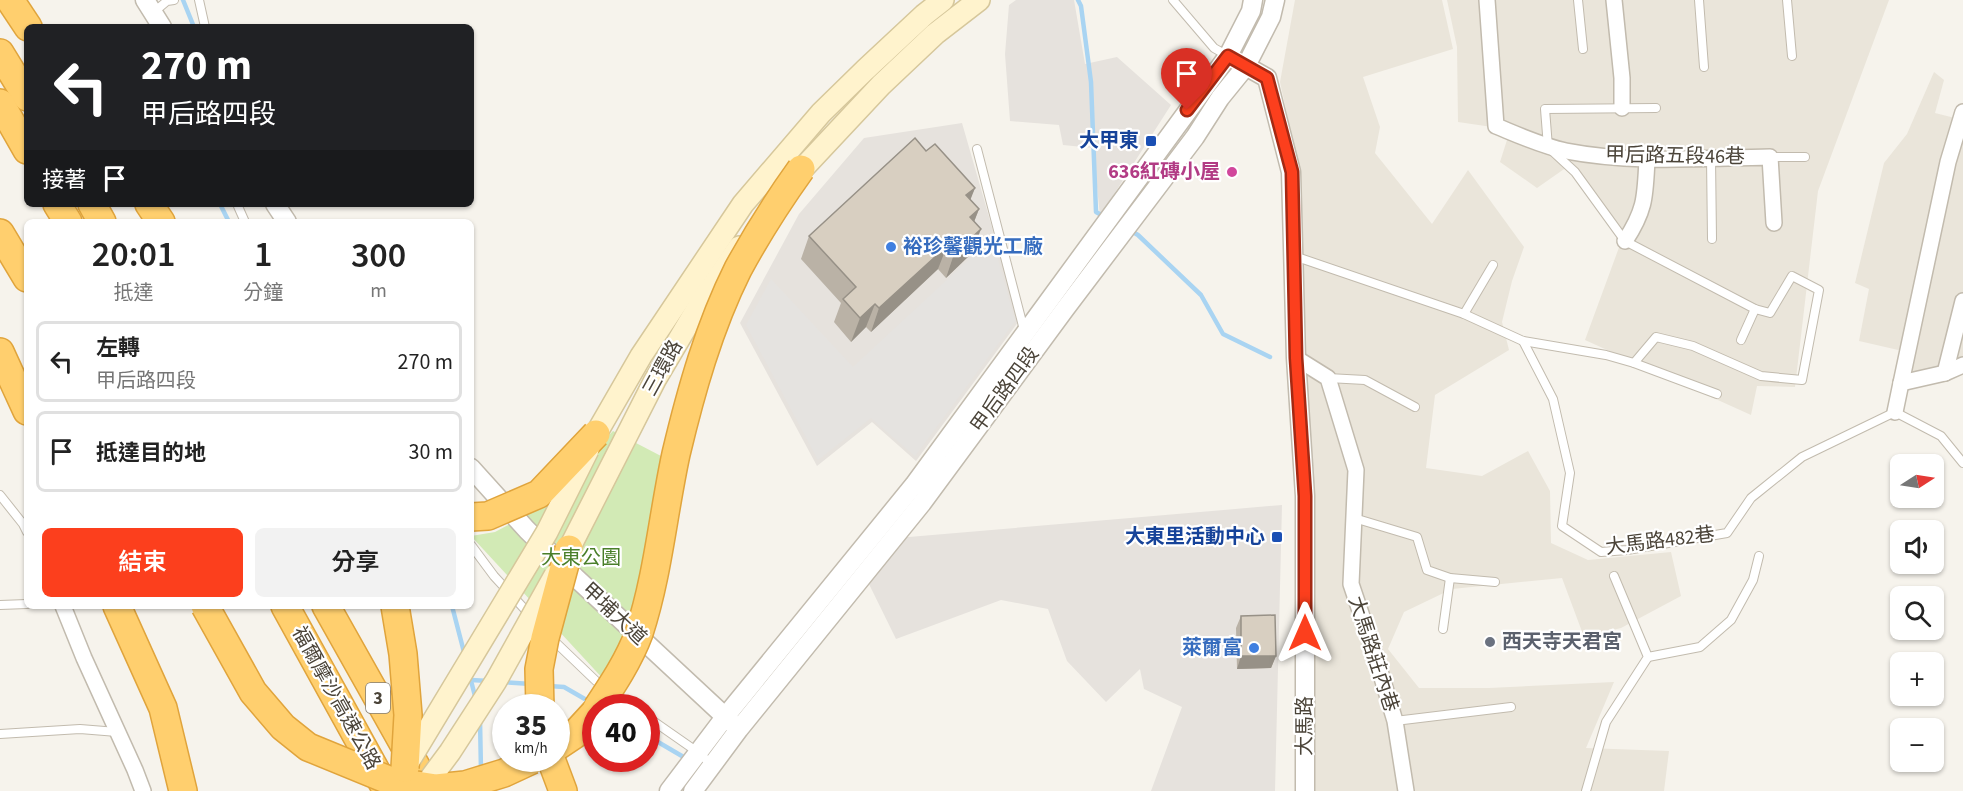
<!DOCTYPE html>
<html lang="zh-TW">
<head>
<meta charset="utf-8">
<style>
  body { margin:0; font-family:"Source Sans 3","Noto Sans TC",sans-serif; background:#f2f2f2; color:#222; height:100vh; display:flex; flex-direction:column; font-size:22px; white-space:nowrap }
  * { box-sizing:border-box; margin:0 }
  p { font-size:20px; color:#767676 }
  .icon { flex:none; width:33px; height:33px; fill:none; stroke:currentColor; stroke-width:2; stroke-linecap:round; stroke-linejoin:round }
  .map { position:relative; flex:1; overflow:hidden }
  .side { position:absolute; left:24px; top:219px; width:450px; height:390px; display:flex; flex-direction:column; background:#fff; border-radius:9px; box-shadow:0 2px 4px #0004 }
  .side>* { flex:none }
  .hud { position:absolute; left:24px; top:24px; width:450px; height:183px; border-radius:9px; box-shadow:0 2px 4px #0004; background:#202124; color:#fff; overflow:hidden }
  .needle { width:39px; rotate:78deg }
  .buttons { position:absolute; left:1890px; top:454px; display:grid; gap:12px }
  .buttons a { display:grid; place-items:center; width:54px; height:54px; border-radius:9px; background:#fff; box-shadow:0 2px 4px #0004; font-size:30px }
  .speed { position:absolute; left:492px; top:694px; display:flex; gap:12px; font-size:30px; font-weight:700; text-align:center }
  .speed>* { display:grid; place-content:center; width:78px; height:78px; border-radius:50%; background:#fff; box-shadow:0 2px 4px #0004; line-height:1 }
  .speed small { font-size:15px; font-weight:400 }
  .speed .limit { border:9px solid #d22; background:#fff; color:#111 }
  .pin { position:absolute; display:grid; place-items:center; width:51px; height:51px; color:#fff; margin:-62px -26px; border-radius:50% 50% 50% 0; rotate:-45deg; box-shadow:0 0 6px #0007 }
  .pin .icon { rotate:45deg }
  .me { position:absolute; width:66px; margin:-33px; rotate:0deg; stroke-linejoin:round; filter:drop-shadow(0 0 4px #0008) }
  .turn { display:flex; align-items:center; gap:21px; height:126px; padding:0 18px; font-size:27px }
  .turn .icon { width:78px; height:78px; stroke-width:2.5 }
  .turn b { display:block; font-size:42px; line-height:51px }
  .then { display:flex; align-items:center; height:57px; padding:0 18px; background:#0003; gap:12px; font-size:22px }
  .eta { display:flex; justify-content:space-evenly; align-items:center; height:102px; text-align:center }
  .eta b { font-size:36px; font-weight:600; line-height:42px }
  .action { display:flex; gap:12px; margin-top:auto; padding:12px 18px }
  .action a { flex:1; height:69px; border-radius:9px; background:#fc3f1d; color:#fff; font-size:24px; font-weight:600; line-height:69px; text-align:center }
  .action a+a { background:#f2f2f2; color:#222 }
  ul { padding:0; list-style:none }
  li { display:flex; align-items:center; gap:18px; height:81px; margin:0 12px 9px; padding:0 6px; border:3px solid #e0e0e0; border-radius:9px }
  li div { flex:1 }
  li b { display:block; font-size:22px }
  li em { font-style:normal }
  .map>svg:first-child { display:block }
  .residential { fill:#eae5da }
  .industrial { fill:#e6e2dd }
  .green { fill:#d2eab5 }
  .parking { fill:#e5e3e0 }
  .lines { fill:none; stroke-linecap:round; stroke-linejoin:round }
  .stream { stroke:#a9d4f2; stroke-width:4.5 }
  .service-casing { stroke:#c2bbae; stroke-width:10 }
  .minor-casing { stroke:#c2bbae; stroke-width:18 }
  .tertiary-casing { stroke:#c2bbae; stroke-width:21 }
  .secondary-casing { stroke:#d6c79b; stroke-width:24 }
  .motorway-casing { stroke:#e0a43c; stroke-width:30 }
  .service { stroke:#fff; stroke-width:8 }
  .minor { stroke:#fff; stroke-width:15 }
  .tertiary { stroke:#fff; stroke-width:18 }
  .secondary { stroke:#fff3cd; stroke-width:21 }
  .motorway { stroke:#ffcf6e; stroke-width:27 }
  .secondary-bridge-casing { stroke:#d6c79b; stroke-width:24; stroke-linecap:butt }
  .motorway-bridge-casing { stroke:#e0a43c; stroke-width:30; stroke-linecap:butt }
  .secondary-bridge { stroke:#fff3cd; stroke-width:21 }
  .motorway-bridge { stroke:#ffcf6e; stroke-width:27 }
  .wall { fill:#bab2a6 }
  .shaded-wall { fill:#979187 }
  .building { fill:#d8cfc1; stroke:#979187; stroke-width:1.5 }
  .route-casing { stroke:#a42913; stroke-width:15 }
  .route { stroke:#fc3f1d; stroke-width:10 }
  .transit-dot { fill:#1a4fb4; stroke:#fff; stroke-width:2 }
  .hotel-dot { fill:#d1479c; stroke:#fff; stroke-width:2 }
  .shop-dot { fill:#3f7fe0; stroke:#fff; stroke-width:2 }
  .worship-dot { fill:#6b7280; stroke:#fff; stroke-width:2 }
  .labels { text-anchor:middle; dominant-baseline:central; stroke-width:4.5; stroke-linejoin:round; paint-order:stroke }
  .shield { fill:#fff; stroke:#817c74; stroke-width:1.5 }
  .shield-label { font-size:18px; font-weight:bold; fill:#4b4439 }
  .transit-label { font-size:20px; font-weight:bold; fill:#164399; stroke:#fff; text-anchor:end }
  .street-label { font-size:20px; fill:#4b4439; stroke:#fff }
  .hotel-label { font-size:20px; font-weight:bold; fill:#b23c85; stroke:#fff; text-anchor:end }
  .shop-label { font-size:20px; font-weight:bold; fill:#366cbe; stroke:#fff; text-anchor:start }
  .park-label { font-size:20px; fill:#4a7f2a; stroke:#fff }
  .worship-label { font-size:20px; font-weight:bold; fill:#5b616d; stroke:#fff; text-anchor:start }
</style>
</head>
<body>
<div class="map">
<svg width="1963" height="791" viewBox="0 0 1963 791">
  <rect width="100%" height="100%" fill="#f6f3ec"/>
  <!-- residential -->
  <g class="residential">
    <path d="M1295 0H1442L1453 49 1363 77 1380 127 1375 153 1432 224 1468 170 1524 247 1512 281 1502 322 1509 350 1435 395 1426 468 1482 476 1528 451 1550 491 1551 543 1588 560 1671 552 1681 596 1621 628 1584 637 1562 578 1452 589 1404 612 1388 649 1419 688H1489L1614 682 1586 748 1669 751 1664 791H1301L1300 274 1301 179 1280 82Z"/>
    <path d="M1447 0H1889L1818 191 1795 387 1757 386 1751 415 1585 340 1621 242 1567 167 1537 188 1500 162 1507 140 1492 127 1458 122 1457 47Z"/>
    <path d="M1934 72 1944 80 1935 113 1963 120V358L1898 387 1907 352 1859 341 1869 289 1855 283 1884 163 1907 134Z"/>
  </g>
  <!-- industrial -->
  <g class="industrial">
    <path d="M1016 0H1074L1085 64 1117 57 1171 105 1100 216 1093 148 1063 145 1059 125 1010 121 1005 54 1009 5Z"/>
    <path d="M962 123 1019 321 916 461 872 422 817 466 740 323 799 214 864 138Z"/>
    <path d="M1282 505 1275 791H1151L1182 707 1144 689 1140 669 1106 702 1067 661 1048 609 1001 600 896 639 866 578 897 538Z"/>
  </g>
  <!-- green -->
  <path class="green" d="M613 431 661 456 643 585 606 682 471 536 495 532 538 509Z"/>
  <!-- parking -->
  <path class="parking" d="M992 238 1015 321 915 456 871 418 818 460 746 325 771 279 853 367Z"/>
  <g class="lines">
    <!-- stream -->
    <g class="stream">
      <path d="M183 0 194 27"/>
      <path d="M1078 0 1081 6 1091 82 1096 212 1105 217"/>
      <path d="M220 204 229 222"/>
      <path d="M1131 231 1138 235 1201 295 1223 334 1270 357"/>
      <path d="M452 606 465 656"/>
      <path d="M469 673 476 700"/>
      <path d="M471 680 489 681"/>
      <path d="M501 682 531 684"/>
      <path d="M549 686 564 687 590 702"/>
      <path d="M480 720 481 771"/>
      <path d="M646 735 687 759"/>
    </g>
    <!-- service casing -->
    <g class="service-casing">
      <g id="service">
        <path d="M199 0 205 27"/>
        <path d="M1173 0 1214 48 1228 56"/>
        <path d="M1578 0 1583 49"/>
        <path d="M1699 0 1704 67"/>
        <path d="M1787 0 1792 56"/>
        <path d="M154 12 167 1 174 0"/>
        <path d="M977 149 1024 330"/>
        <path d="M1770 157H1805"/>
        <path d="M1711 158 1712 239"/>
        <path d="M237 204 245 222"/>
        <path d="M1294 256 1464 314 1523 341 1606 355 1634 363 1656 337 1693 346 1761 376 1802 380 1819 290 1792 276 1770 313 1755 309 1625 241 1575 172 1548 147 1545 109 1656 108"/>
        <path d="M1464 314 1493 265"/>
        <path d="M1741 340 1755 309"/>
        <path d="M1523 341 1553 399 1570 473 1562 526 1601 552 1627 550 1727 533 1751 498 1802 457 1895 412 1941 436 1963 463"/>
        <path d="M1634 363 1717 394"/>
        <path d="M1328 378 1365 380 1415 407"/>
        <path d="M0 495 23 524 27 532"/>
        <path d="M1354 518 1417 537 1427 570 1450 578 1495 582"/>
        <path d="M471 545 494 576 531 616"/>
        <path d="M0 605 27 604"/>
        <path d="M1443 629 1450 578"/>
        <path d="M551 638 596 681 635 708"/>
        <path d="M1648 657 1700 647 1731 620 1753 580 1759 556"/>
        <path d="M646 716 699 753 712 765"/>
        <path d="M1395 721 1511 707"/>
        <path d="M0 734 80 729 117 732"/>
        <path d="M1586 791 1606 722 1648 657 1614 576"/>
      </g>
    </g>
    <!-- minor casing -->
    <g class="minor-casing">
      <g id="minor">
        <path d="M1487 0 1496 126C1518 135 1542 146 1566 151 1633 164 1702 158 1770 157L1774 223"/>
        <path d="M1614 0 1622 78V108"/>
        <path d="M1625 241C1646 209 1645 196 1647 159"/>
        <path d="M1296 358 1328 378 1356 470 1351 584 1377 661 1395 721 1406 791"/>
        <path d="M1945 373 1963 301"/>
        <path d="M1901 383 1948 162 1963 112"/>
        <path d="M1895 412 1901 383 1945 373 1963 365"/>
        <path d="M63 606 84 658 135 770 143 791"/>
      </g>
    </g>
    <!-- tertiary casing -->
    <g class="tertiary-casing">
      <g id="tertiary">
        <path d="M145 0 162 27"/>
        <path d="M1235 60 1267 78 1291 172 1296 358 1305 496V791"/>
        <path d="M275 204 287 222"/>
        <path d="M471 468 527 530 575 577 733 724"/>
        <path d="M669 791 725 717 914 485 1228 56 1251 11 1253 0"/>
        <path d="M693 791 739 729 922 503 1065 309 1195 137 1220 98 1246 66 1271 17 1275 0"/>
      </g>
    </g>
    <!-- secondary casing -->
    <g class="secondary-casing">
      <g id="secondary">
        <path d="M792 180 881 85 935 34 979 0"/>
        <path d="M596 434 641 356 743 204 821 113 865 70 924 15 943 0"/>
        <path d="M569 549 655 380 701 302 739 247"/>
      </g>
    </g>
    <!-- motorway casing -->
    <g class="motorway-casing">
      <g id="motorway">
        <path d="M10 0 28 27"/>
        <path d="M0 53 27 97"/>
        <path d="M0 103 27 150"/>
        <path d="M57 204 68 222"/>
        <path d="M92 204 102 222"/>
        <path d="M149 204 161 222"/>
        <path d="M0 233 27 278"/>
        <path d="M0 352 27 411"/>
        <path d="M117 606 163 708 183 791"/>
        <path d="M285 606 386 789"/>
        <path d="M326 606 430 791"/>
        <path d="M556 747 574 735 596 711"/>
        <path d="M551 759 563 791"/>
      </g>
    </g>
    <!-- service -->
    <use href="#service" class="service"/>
    <!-- minor -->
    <use href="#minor" class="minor"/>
    <!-- tertiary -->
    <use href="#tertiary" class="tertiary"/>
    <!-- secondary -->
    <use href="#secondary" class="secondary"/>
    <!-- motorway -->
    <use href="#motorway" class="motorway"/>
    <!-- secondary-bridge casing -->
    <g class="secondary-bridge-casing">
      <g id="secondary-bridge">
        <path d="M406 766 547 532 588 450"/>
        <path d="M421 791 450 752 496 681 555 575"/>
      </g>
    </g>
    <!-- motorway-bridge casing -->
    <g class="motorway-bridge-casing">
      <g id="motorway-bridge">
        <path d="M471 517 488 516 539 494 596 434"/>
        <path d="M205 606 253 692 283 727 308 747 391 781 436 788 465 785 504 773 532 760"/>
        <path d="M395 606 403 654 408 715 405 768"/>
        <path d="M540 708 539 669 545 638 569 549"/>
        <path d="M597 708C613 684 629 660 639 633 658 575 663 514 676 454 691 391 709 327 738 269 757 234 778 201 801 169"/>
      </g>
    </g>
    <!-- secondary-bridge -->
    <use href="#secondary-bridge" class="secondary-bridge"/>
    <!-- motorway-bridge -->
    <use href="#motorway-bridge" class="motorway-bridge"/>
  </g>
  <!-- wall -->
  <g class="wall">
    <path d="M926 151 975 188 970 199 979 209 974 222 972 253 946 278 938 269 871 332 866 327 851 342 834 322 841 303 801 259 809 236Z"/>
    <path d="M1241 616 1276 656 1271 668 1237 669 1236 628Z"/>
  </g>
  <!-- shaded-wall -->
  <g class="shaded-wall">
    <path d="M975 188 966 211V195Z"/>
    <path d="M979 209 970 232V217Z"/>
    <path d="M981 229 972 253 946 278 954 254Z"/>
    <path d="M947 246 938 269 871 332 879 308Z"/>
    <path d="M875 304 866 327 851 342 860 318Z"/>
    <path d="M1241 656H1276L1271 668 1237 669Z"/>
  </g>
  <!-- building -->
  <g class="building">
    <path d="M915 138 926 151 935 144 975 188 966 195 979 209 970 217 981 229 954 254 947 246 879 308 875 304 860 318 843 299 856 287 809 236Z"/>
    <path d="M1275 615 1276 656H1241V616Z"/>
  </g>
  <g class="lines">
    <!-- route casing -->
    <g class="route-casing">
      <path id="route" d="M1187 110 1228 56 1267 78 1292 172 1296 358 1305 496V633"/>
    </g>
    <!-- route -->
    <use href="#route" class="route"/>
  </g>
  <!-- markers -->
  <g class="transit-dot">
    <rect x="1145" y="135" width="12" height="12" rx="3"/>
    <rect x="1271" y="531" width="12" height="12" rx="3"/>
  </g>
  <circle class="hotel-dot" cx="1232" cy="172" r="6"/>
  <g class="shop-dot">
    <circle cx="891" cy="247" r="6"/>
    <circle cx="1254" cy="648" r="6"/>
  </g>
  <circle class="worship-dot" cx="1490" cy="642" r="6"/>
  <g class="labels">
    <!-- shield labels -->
    <rect class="shield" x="366" y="683" width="24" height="30" rx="4.5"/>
    <g class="shield-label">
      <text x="378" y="698">3</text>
    </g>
    <!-- transit labels -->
    <g class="transit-label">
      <text x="1139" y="141">大甲東</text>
      <text x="1265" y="537">大東里活動中心</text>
    </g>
    <!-- street labels -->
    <g class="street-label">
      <text transform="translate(1675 156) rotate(1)">甲后路五段46巷</text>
      <text transform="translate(663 368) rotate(-61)">三環路</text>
      <text transform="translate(1005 390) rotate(-54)">甲后路四段</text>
      <text transform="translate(1660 541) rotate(-7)">大馬路482巷</text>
      <text transform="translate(614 614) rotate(43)">甲埔大道</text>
      <text transform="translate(1373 654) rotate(72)">大馬路莊內巷</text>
      <text transform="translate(336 698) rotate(61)">福爾摩沙高速公路</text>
      <text transform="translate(1305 726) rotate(-90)">大馬路</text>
    </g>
    <!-- hotel labels -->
    <g class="hotel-label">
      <text x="1220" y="172">636紅磚小屋</text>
    </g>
    <!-- shop labels -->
    <g class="shop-label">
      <text x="903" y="247">裕珍馨觀光工廠</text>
      <text x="1242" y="648" text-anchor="end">萊爾富</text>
    </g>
    <!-- park labels -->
    <g class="park-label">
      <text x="581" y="558">大東公園</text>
    </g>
    <!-- worship labels -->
    <g class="worship-label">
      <text x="1502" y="642">西天寺天君宮</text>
    </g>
  </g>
</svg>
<div class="buttons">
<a><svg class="needle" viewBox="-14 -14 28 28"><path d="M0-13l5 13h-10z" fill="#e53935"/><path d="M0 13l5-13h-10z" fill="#767676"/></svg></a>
<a><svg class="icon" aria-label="sound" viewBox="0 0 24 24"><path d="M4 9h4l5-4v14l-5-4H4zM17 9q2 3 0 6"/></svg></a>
<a><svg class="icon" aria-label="search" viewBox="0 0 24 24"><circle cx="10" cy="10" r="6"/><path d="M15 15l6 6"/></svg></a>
<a>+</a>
<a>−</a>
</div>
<div class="speed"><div>35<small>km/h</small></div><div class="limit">40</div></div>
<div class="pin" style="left:1187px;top:110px;background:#d93025"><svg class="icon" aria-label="arrive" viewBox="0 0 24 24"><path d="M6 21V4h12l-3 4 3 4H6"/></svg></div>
<svg class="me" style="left:1305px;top:633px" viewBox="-20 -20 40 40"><path d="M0-17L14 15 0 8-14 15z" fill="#fc3f1d" stroke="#fff" stroke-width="4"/></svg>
<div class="hud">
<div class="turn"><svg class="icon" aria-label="left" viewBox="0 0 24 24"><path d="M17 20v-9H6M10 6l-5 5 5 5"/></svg><div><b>270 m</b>甲后路四段</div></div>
<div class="then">接著<svg class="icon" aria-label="arrive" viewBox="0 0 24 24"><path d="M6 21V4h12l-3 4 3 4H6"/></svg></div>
</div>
<section class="side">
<div class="eta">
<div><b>20:01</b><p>抵達</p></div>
<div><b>1</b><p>分鐘</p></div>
<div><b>300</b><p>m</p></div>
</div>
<ul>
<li><svg class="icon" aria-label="left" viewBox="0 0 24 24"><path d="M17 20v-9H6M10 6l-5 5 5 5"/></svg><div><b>左轉</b><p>甲后路四段</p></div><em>270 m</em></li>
<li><svg class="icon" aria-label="arrive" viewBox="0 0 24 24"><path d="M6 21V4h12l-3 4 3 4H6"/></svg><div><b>抵達目的地</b></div><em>30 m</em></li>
</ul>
<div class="action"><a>結束</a><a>分享</a></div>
</section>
</div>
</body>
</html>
